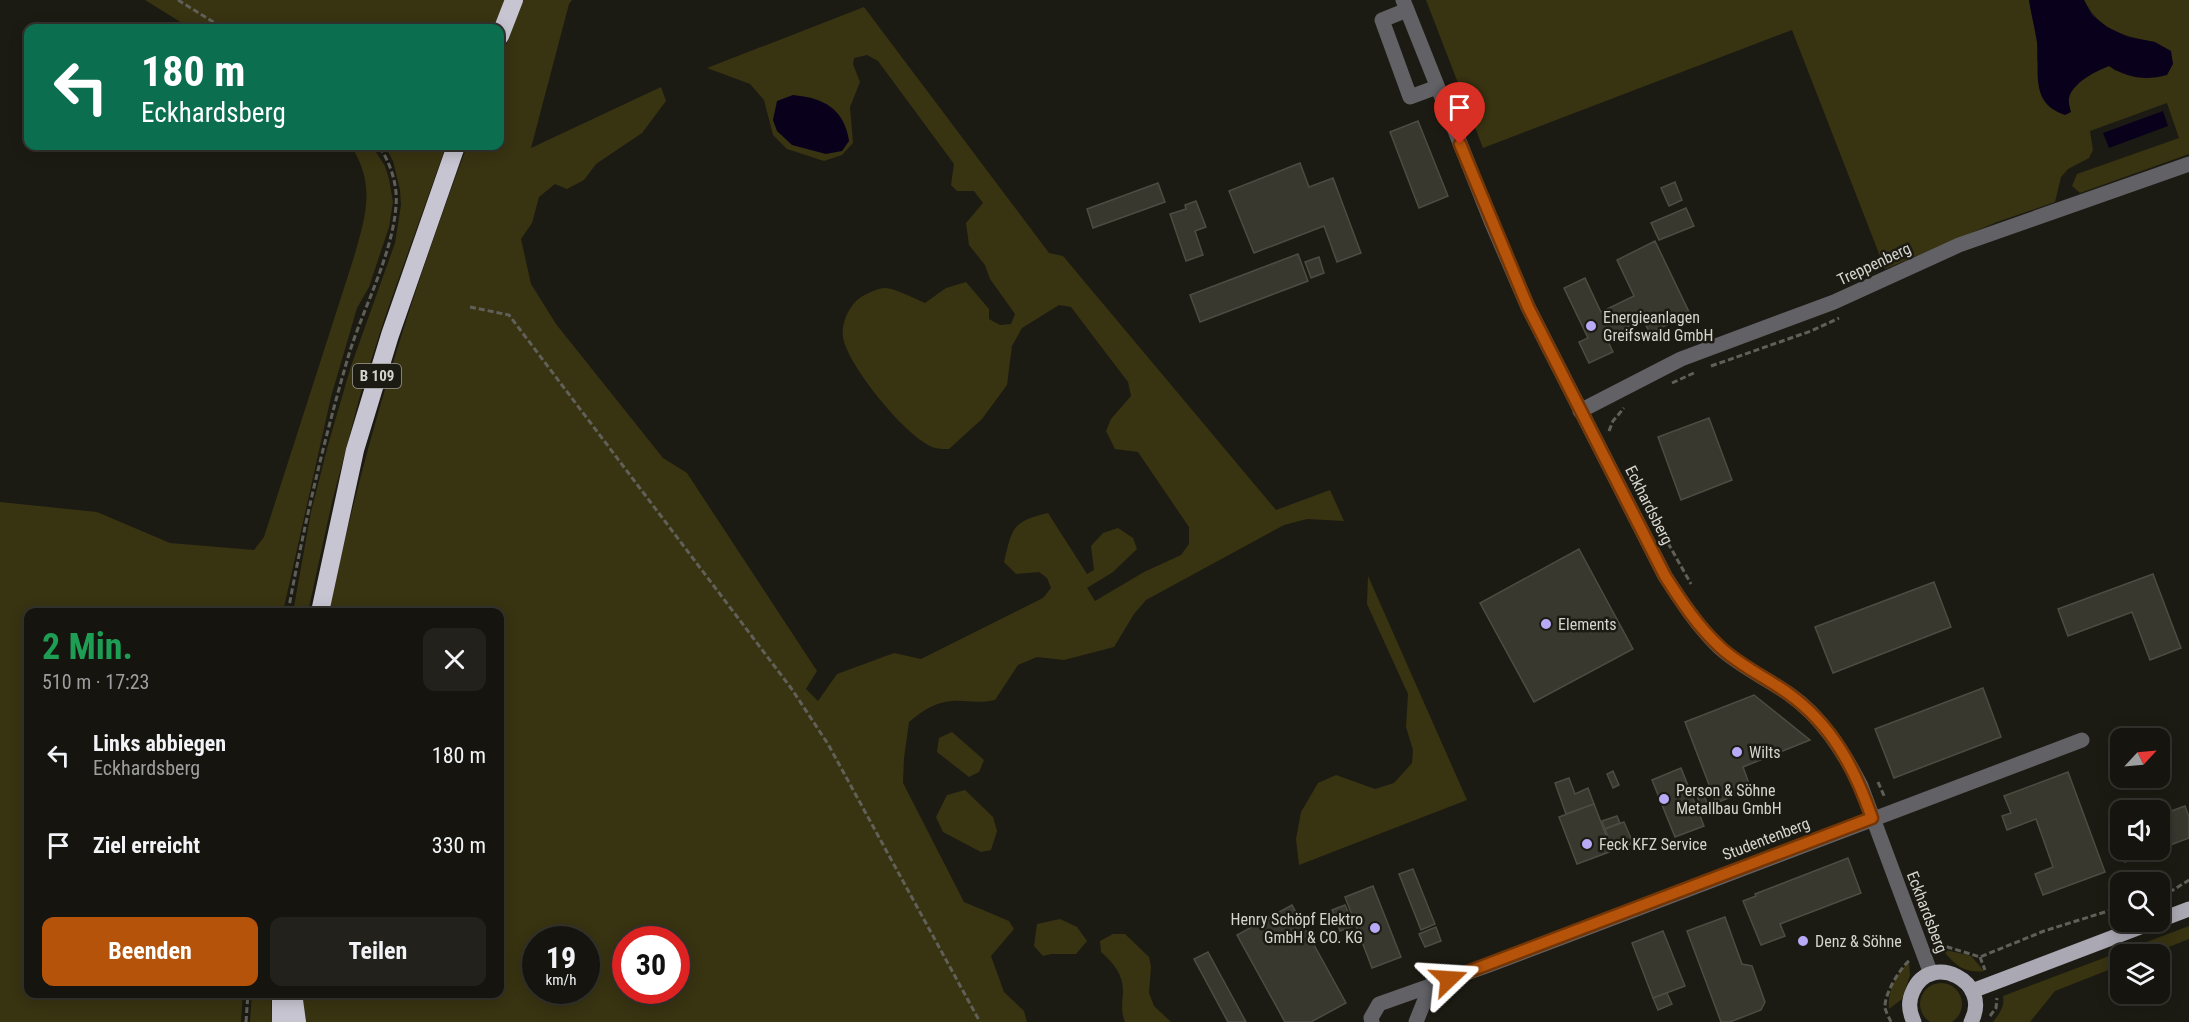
<!DOCTYPE html>
<html lang="de">
<head>
<meta charset="utf-8">
<style>
  body { margin:0; font-family:"Roboto Condensed",sans-serif; background:#22211c; color:#f1f3f6; height:100vh; display:flex; flex-direction:column; font-size:22px; white-space:nowrap }
  * { box-sizing:border-box; margin:0 }
  p { font-size:20px; color:#9d9e9e }
  .icon { flex:none; width:33px; height:33px; fill:none; stroke:currentColor; stroke-width:2; stroke-linecap:round; stroke-linejoin:round }
  .map { position:relative; flex:1; overflow:hidden }
  .side { position:absolute; left:24px; top:608px; width:480px; height:390px; display:flex; flex-direction:column; background:#15140e; border-radius:12px; box-shadow:0 3px 15px #0003,0 0 0 2px #34332e }
  .side>* { flex:none }
  .top-card { position:absolute; left:24px; top:24px; width:480px; height:126px; border-radius:12px; box-shadow:0 3px 15px #0003,0 0 0 2px #34332e; background:#0b6e4f; color:#fff; overflow:hidden }
  .needle { width:39px; rotate:64deg }
  .fabs { position:absolute; left:2110px; top:728px; display:grid; gap:12px }
  .fabs a { display:grid; place-items:center; width:60px; height:60px; border-radius:12px; background:#15140e; box-shadow:0 3px 15px #0003,0 0 0 2px #34332e; font-size:30px }
  .speed { position:absolute; left:522px; top:926px; display:flex; gap:12px; font-size:30px; font-weight:700; text-align:center }
  .speed>* { display:grid; place-content:center; width:78px; height:78px; border-radius:50%; background:#15140e; box-shadow:0 3px 15px #0003,0 0 0 2px #34332e; line-height:1 }
  .speed small { font-size:15px; font-weight:400 }
  .speed .limit { border:9px solid #d22; background:#fff; color:#111 }
  .pin { position:absolute; display:grid; place-items:center; width:51px; height:51px; color:#fff; margin:-62px -26px; border-radius:50% 50% 50% 0; rotate:-45deg; box-shadow:0 0 6px #0007 }
  .pin .icon { rotate:45deg }
  .me { position:absolute; width:66px; margin:-33px; rotate:70deg; stroke-linejoin:round; filter:drop-shadow(0 0 4px #0008) }
  .turn { display:flex; align-items:center; gap:21px; height:126px; padding:0 18px; font-size:27px }
  .turn .icon { width:78px; height:78px; stroke-width:2.5 }
  .turn b { display:block; font-size:42px; line-height:51px }
  .round { display:grid; place-items:center; flex:none; width:63px; height:63px; border-radius:12px; background:#22211c }
  .head { display:flex; align-items:center; justify-content:space-between; height:102px; padding:0 18px }
  h1 { font-size:36px; font-weight:700; line-height:45px; color:#1e9e55 }
  .button { display:flex; gap:12px; margin-top:auto; padding:12px 18px }
  .button a { flex:1; height:69px; border-radius:12px; background:#b45309; color:#fff; font-size:24px; font-weight:700; line-height:69px; text-align:center }
  .button a+a { background:#22211c; color:#f1f3f6 }
  ul { padding:0; list-style:none }
  li { display:flex; align-items:center; gap:18px; height:90px; padding:0 18px }
  li div { flex:1 }
  li b { display:block; font-size:22px }
  li em { font-style:normal }
  .map>svg:first-child { display:block }
  .green { fill:#383311; fill-rule:evenodd }
  .water { fill:#09011c }
  .building { fill:#39382f; stroke:#4d4c42; stroke-width:1.5 }
  .lines { fill:none; stroke-linecap:round; stroke-linejoin:round }
  .path { stroke:#616058; stroke-width:3; stroke-dasharray:6 3; stroke-linecap:butt }
  .minor { stroke:#626166; stroke-width:15 }
  .major { stroke:#aaa9b3; stroke-width:15 }
  .highway { stroke:#c7c5d1; stroke-width:18 }
  .route-casing { stroke:#753606; stroke-width:15 }
  .route { stroke:#b45309; stroke-width:10 }
  .poi-dot { fill:#b9aaf7; stroke:#1c1b13; stroke-width:2 }
  .labels { text-anchor:middle; dominant-baseline:central; stroke-width:5; stroke-linejoin:round; paint-order:stroke }
  .shield { fill:#1c1b13; stroke:#9e9c96; stroke-width:1.5 }
  .shield-label { font-size:15px; font-weight:bold; fill:#d5d4ce }
  .street-label { font-size:16px; fill:#d5d4ce; stroke:#1c1b13 }
  .poi-label { font-size:16px; fill:#d5d4ce; stroke:#1c1b13; text-anchor:start }
</style>
</head>
<body>
<div class="map">
<svg width="2189" height="1022" viewBox="0 0 2189 1022">
  <rect width="100%" height="100%" fill="#1c1b13"/>
  <!-- green -->
  <g class="green">
    <path d="M145 0H505L494 28H190Z"/>
    <path d="M523 0H572L569 4 531 148 661 87 666 101 642 133 596 164 584 180 567 189 555 184 539 197 532 223 521 239 531 284 556 324 663 458 687 473 817 671 806 689 818 701 837 674 894 653 921 659 1043 598 1051 588 1047 578 1039 572 1016 574 1004 562C1012 529 1012 521 1048 513L1087 574 1094 570 1091 546 1103 533 1118 528 1133 538 1137 549 1113 572 1087 588 1095 601 1144 572 1181 555 1189 544V527L1138 452 1115 449 1106 431 1111 419 1131 396 1128 382 1071 307 1059 305 1022 328 1012 346 1007 385 982 419 949 449C945 449 939 449 935 448 908 440 847 365 843 337 841 323 849 305 861 297 868 293 878 288 886 288 897 289 915 299 925 303L946 288 966 282 989 309V319L1000 325 1011 324 1015 314 990 279 985 265 969 245 966 223 983 203 974 191H957L951 185 954 164 878 61 867 55 854 58 853 64 860 82 850 107 853 143 842 155 824 161 787 149 773 135 764 100 750 84 707 68 864 7 1049 253 1063 256 1276 510 1330 490 1344 521 1307 519 1284 525 1146 600 1134 614 1114 647 1064 660 1037 657 1018 665 995 700C977 704 968 700 952 701 935 702 922 711 909 722L904 758 903 783 964 902 1009 921 1014 929 991 956 1004 992 1024 1011 1027 1022H302L300 993H500V612H329C362 452 410 298 467 146H500V61ZM536 939H586V990H536ZM626 939H676V990H626Z"/>
    <path d="M1426 0H2029L2037 42V61L2070 112C2070 108 2068 102 2069 98 2072 83 2096 71 2109 66L2116 71 2155 42C2124 36 2100 31 2084 0H2189V154L2080 193 2072 186 2077 174 2179 138 2167 103 2090 131 2093 150 2089 158 2068 169 2061 177 2055 202 1997 222 1885 269 1792 30 1483 148Z"/>
    <path d="M351 146H372L385 166 389 179 393 202 389 227 369 287 357 308 331 397 283 612H28V993H243L241 1022H0V502L97 512 170 543 254 550 264 537 354 257C366 215 376 185 351 146Z"/>
    <path d="M385 146H446L385 317 361 392 332 502 308 612H293L311 512 328 445 351 366 395 243 401 205 400 190 393 161Z"/>
    <path d="M1368 576 1467 800 1299 865 1296 839 1301 812 1318 783 1336 775 1375 789 1394 783 1412 763 1413 750 1406 727 1408 694 1367 604Z"/>
    <path d="M952 732 984 760 979 772 969 777 937 752 939 738Z"/>
    <path d="M965 790 993 817 997 831 991 850 981 852 943 832 936 817 947 795Z"/>
    <path d="M1060 919 1077 927 1087 941 1076 954H1051L1043 956 1034 946 1037 924Z"/>
    <path d="M2189 926V939L2151 954H2121V965L2055 991 2030 1022H1993C1999 1014 2005 1007 2003 996Z"/>
    <path d="M1113 934H1125L1149 957 1151 966 1149 993 1154 1006 1171 1022H1125C1121 1012 1122 1004 1123 993 1124 976 1114 963 1101 952L1100 941Z"/>
    <path d="M1942 949 1971 956 1984 971C1964 974 1954 964 1942 949Z"/>
    <path d="M1909 962 1910 975 1902 999 1889 1009C1887 992 1896 973 1909 962Z"/>
    <circle cx="1941" cy="1004" r="21"/>
    <path d="M252 993H271L272 1022H250Z"/>
  </g>
  <!-- water -->
  <g class="water">
    <path d="M2029 0H2084L2092 15 2107 27 2128 37 2155 42 2171 51 2173 64 2167 75C2146 81 2127 78 2109 66 2096 71 2072 83 2069 98 2068 102 2070 108 2071 112L2065 115C2029 103 2040 72 2037 42 2035 28 2031 14 2029 0Z"/>
    <path d="M793 95C823 98 844 108 849 141L842 151 826 154 792 145 777 131 773 120 777 101Z"/>
    <path d="M2163 111 2168 126 2109 148 2103 133Z"/>
  </g>
  <!-- building -->
  <g class="building">
    <path d="M1418 121 1448 196 1419 208 1390 132Z"/>
    <path d="M1300 163 1309 187 1333 178 1361 253 1337 262 1324 226 1254 253 1229 191Z"/>
    <path d="M1675 182 1682 200 1669 206 1661 188Z"/>
    <path d="M1158 183 1165 202 1093 228 1087 209Z"/>
    <path d="M1196 201 1206 227 1195 231 1203 255 1186 261 1170 214 1186 209 1185 205Z"/>
    <path d="M1686 208 1694 226 1659 240 1651 223Z"/>
    <path d="M1655 241 1690 314 1650 333 1643 320 1606 337 1613 352 1589 363 1579 342 1588 338 1564 288 1585 278 1601 312 1634 296 1617 260Z"/>
    <path d="M1298 254 1308 281 1200 322 1190 295Z"/>
    <path d="M1319 257 1324 273 1311 278 1305 262Z"/>
    <path d="M1709 418 1732 480 1681 500 1658 437Z"/>
    <path d="M1579 549 1633 649 1534 702 1480 603Z"/>
    <path d="M2153 574 2181 648 2150 660 2132 612 2068 636 2058 609Z"/>
    <path d="M1934 582 1951 627 1833 673 1815 627Z"/>
    <path d="M1983 688 2001 737 1894 778 1875 729Z"/>
    <path d="M1754 695 1810 740 1743 767 1751 789 1716 803 1685 722Z"/>
    <path d="M1681 768 1704 826 1675 837 1652 780Z"/>
    <path d="M1613 771 1619 785 1613 788 1607 774Z"/>
    <path d="M2068 772 2105 872 2043 895 2035 874 2053 867 2036 819 2007 830 2002 816 2011 813 2004 796Z"/>
    <path d="M1569 778 1575 794 1588 788 1594 804 1566 814 1555 783Z"/>
    <path d="M1701 787 1710 811 1704 813 1694 789Z"/>
    <path d="M1594 804 1612 851 1577 864 1559 817Z"/>
    <path d="M2185 806 2189 817V838L2160 849V815Z"/>
    <path d="M1617 816 1620 823 1605 829 1602 821Z"/>
    <path d="M1624 822 1633 843 1613 850 1605 829Z"/>
    <path d="M2121 830V849H2160L2125 862 2114 832Z"/>
    <path d="M1848 858 1861 893 1780 924 1785 936 1761 945 1743 901 1756 896 1755 894Z"/>
    <path d="M1413 869 1435 924 1421 930 1399 874Z"/>
    <path d="M1373 886 1401 957 1372 968 1345 897Z"/>
    <path d="M1292 905 1346 1003 1311 1022H1285L1237 935Z"/>
    <path d="M1345 905 1354 926 1340 931 1332 910Z"/>
    <path d="M1725 917 1742 964 1752 966 1765 1002 1761 1010 1730 1022H1721L1687 931Z"/>
    <path d="M1436 927 1441 941 1425 947 1419 934Z"/>
    <path d="M1663 931 1685 986 1653 998 1632 943Z"/>
    <path d="M1208 952 1246 1022H1228L1194 959Z"/>
    <path d="M1667 993 1672 1004 1658 1010 1653 998Z"/>
  </g>
  <g class="lines">
    <!-- path -->
    <g class="path">
      <path d="M178 0 223 28"/>
      <path d="M470 307 509 315 791 688 828 744 980 1022"/>
      <path d="M1711 366 1811 331 1839 318"/>
      <path d="M1672 383 1696 372"/>
      <path d="M1609 431 1613 421 1624 408"/>
      <path d="M1668 543 1691 584"/>
      <path d="M288 612C304 525 324 439 349 354 364 306 392 256 396 206 398 185 390 162 379 146"/>
      <path d="M1878 782 1885 798"/>
      <path d="M2160 894 2173 890 2189 880"/>
      <path d="M1925 910 1944 946"/>
      <path d="M1938 948 1944 946 1980 957 2044 931 2121 907"/>
      <path d="M1980 957 1985 970"/>
      <path d="M1990 1016 1996 1008 1997 998"/>
      <path d="M246 1022 248 993"/>
      <path d="M1891 1022C1889 1018 1886 1012 1885 1008 1884 994 1900 968 1910 960"/>
    </g>
    <!-- minor -->
    <g class="minor">
      <path d="M1403 0 1491 221 1528 307 1665 576C1681 601 1698 627 1720 648 1741 667 1766 678 1789 694 1822 717 1843 751 1861 786L1931 974"/>
      <path d="M1407 10 1382 20 1410 97 1437 87"/>
      <path d="M1580 411 1681 359 1834 302 1959 245 2189 164"/>
      <path d="M1372 1022 1371 1018 1379 1004 1489 965 2082 740"/>
      <path d="M1416 1022 1430 987"/>
    </g>
    <!-- major -->
    <g class="major">
      <path d="M2160 920 2189 909"/>
      <path d="M1972 991 2156 921"/>
      <path d="M1914 1022C1909 1012 1908 1001 1913 991 1930 951 1993 981 1971 1022"/>
    </g>
    <!-- highway -->
    <g class="highway">
      <path d="M500 36 514 0"/>
      <path d="M320 612 355 450 390 335 456 146"/>
      <path d="M293 993 297 1022"/>
      <path d="M281 1022V993"/>
    </g>
  </g>
  <g class="lines">
    <!-- route casing -->
    <g class="route-casing">
      <path id="route" d="M1449 979 1872 818C1855 769 1832 725 1789 694 1767 678 1742 667 1721 648 1698 627 1681 601 1665 576L1528 307 1460 144"/>
    </g>
    <!-- route -->
    <use href="#route" class="route"/>
  </g>
  <!-- markers -->
  <g class="poi-dot">
    <circle cx="1591" cy="326" r="6"/>
    <circle cx="1546" cy="624" r="6"/>
    <circle cx="1737" cy="752" r="6"/>
    <circle cx="1664" cy="799" r="6"/>
    <circle cx="1587" cy="844" r="6"/>
    <circle cx="1375" cy="928" r="6"/>
    <circle cx="1803" cy="941" r="6"/>
  </g>
  <g class="labels">
    <!-- shield labels -->
    <rect class="shield" x="353" y="364" width="48" height="24" rx="4.5"/>
    <g class="shield-label">
      <text x="377" y="376">B 109</text>
    </g>
    <!-- street labels -->
    <g class="street-label">
      <text transform="translate(1874 264) rotate(-25)">Treppenberg</text>
      <text transform="translate(1649 505) rotate(63)">Eckhardsberg</text>
      <text transform="translate(1766 839) rotate(-21)">Studentenberg</text>
      <text transform="translate(1927 912) rotate(69)">Eckhardsberg</text>
    </g>
    <!-- poi labels -->
    <g class="poi-label">
      <text x="1603" y="317">Energieanlagen<tspan x="1603" dy="18">Greifswald GmbH</tspan></text>
      <text x="1558" y="624">Elements</text>
      <text x="1749" y="752">Wilts</text>
      <text x="1676" y="790">Person &amp; Söhne<tspan x="1676" dy="18">Metallbau GmbH</tspan></text>
      <text x="1599" y="844">Feck KFZ Service</text>
      <text x="1363" y="919" text-anchor="end">Henry Schöpf Elektro<tspan x="1363" dy="18">GmbH &amp; CO. KG</tspan></text>
      <text x="1815" y="941">Denz &amp; Söhne</text>
    </g>
  </g>
</svg>
<div class="fabs">
<a><svg class="needle" viewBox="-14 -14 28 28"><path d="M0-13l5 13h-10z" fill="#e53935"/><path d="M0 13l5-13h-10z" fill="#9d9e9e"/></svg></a>
<a><svg class="icon" aria-label="sound" viewBox="0 0 24 24"><path d="M4 9h4l5-4v14l-5-4H4zM17 9q2 3 0 6"/></svg></a>
<a><svg class="icon" aria-label="search" viewBox="0 0 24 24"><circle cx="10" cy="10" r="6"/><path d="M15 15l6 6"/></svg></a>
<a><svg class="icon" aria-label="layers" viewBox="0 0 24 24"><path d="M12 4l9 5-9 5-9-5zM3 14l9 5 9-5"/></svg></a>
</div>
<div class="speed"><div>19<small>km/h</small></div><div class="limit">30</div></div>
<div class="pin" style="left:1460px;top:144px;background:#d93025"><svg class="icon" aria-label="arrive" viewBox="0 0 24 24"><path d="M6 21V4h12l-3 4 3 4H6"/></svg></div>
<svg class="me" style="left:1449px;top:979px" viewBox="-20 -20 40 40"><path d="M0-17L14 15 0 8-14 15z" fill="#b45309" stroke="#fff" stroke-width="4"/></svg>
<div class="top-card">
<div class="turn"><svg class="icon" aria-label="left" viewBox="0 0 24 24"><path d="M17 20v-9H6M10 6l-5 5 5 5"/></svg><div><b>180 m</b>Eckhardsberg</div></div>
</div>
<section class="side">
<div class="head"><div><h1>2 Min.</h1><p>510 m · 17:23</p></div><a class="round"><svg class="icon" aria-label="close" viewBox="0 0 24 24"><path d="M6 6l12 12M18 6L6 18"/></svg></a></div>
<ul>
<li><svg class="icon" aria-label="left" viewBox="0 0 24 24"><path d="M17 20v-9H6M10 6l-5 5 5 5"/></svg><div><b>Links abbiegen</b><p>Eckhardsberg</p></div><em>180 m</em></li>
<li><svg class="icon" aria-label="arrive" viewBox="0 0 24 24"><path d="M6 21V4h12l-3 4 3 4H6"/></svg><div><b>Ziel erreicht</b></div><em>330 m</em></li>
</ul>
<div class="button"><a>Beenden</a><a>Teilen</a></div>
</section>
</div>
</body>
</html>
